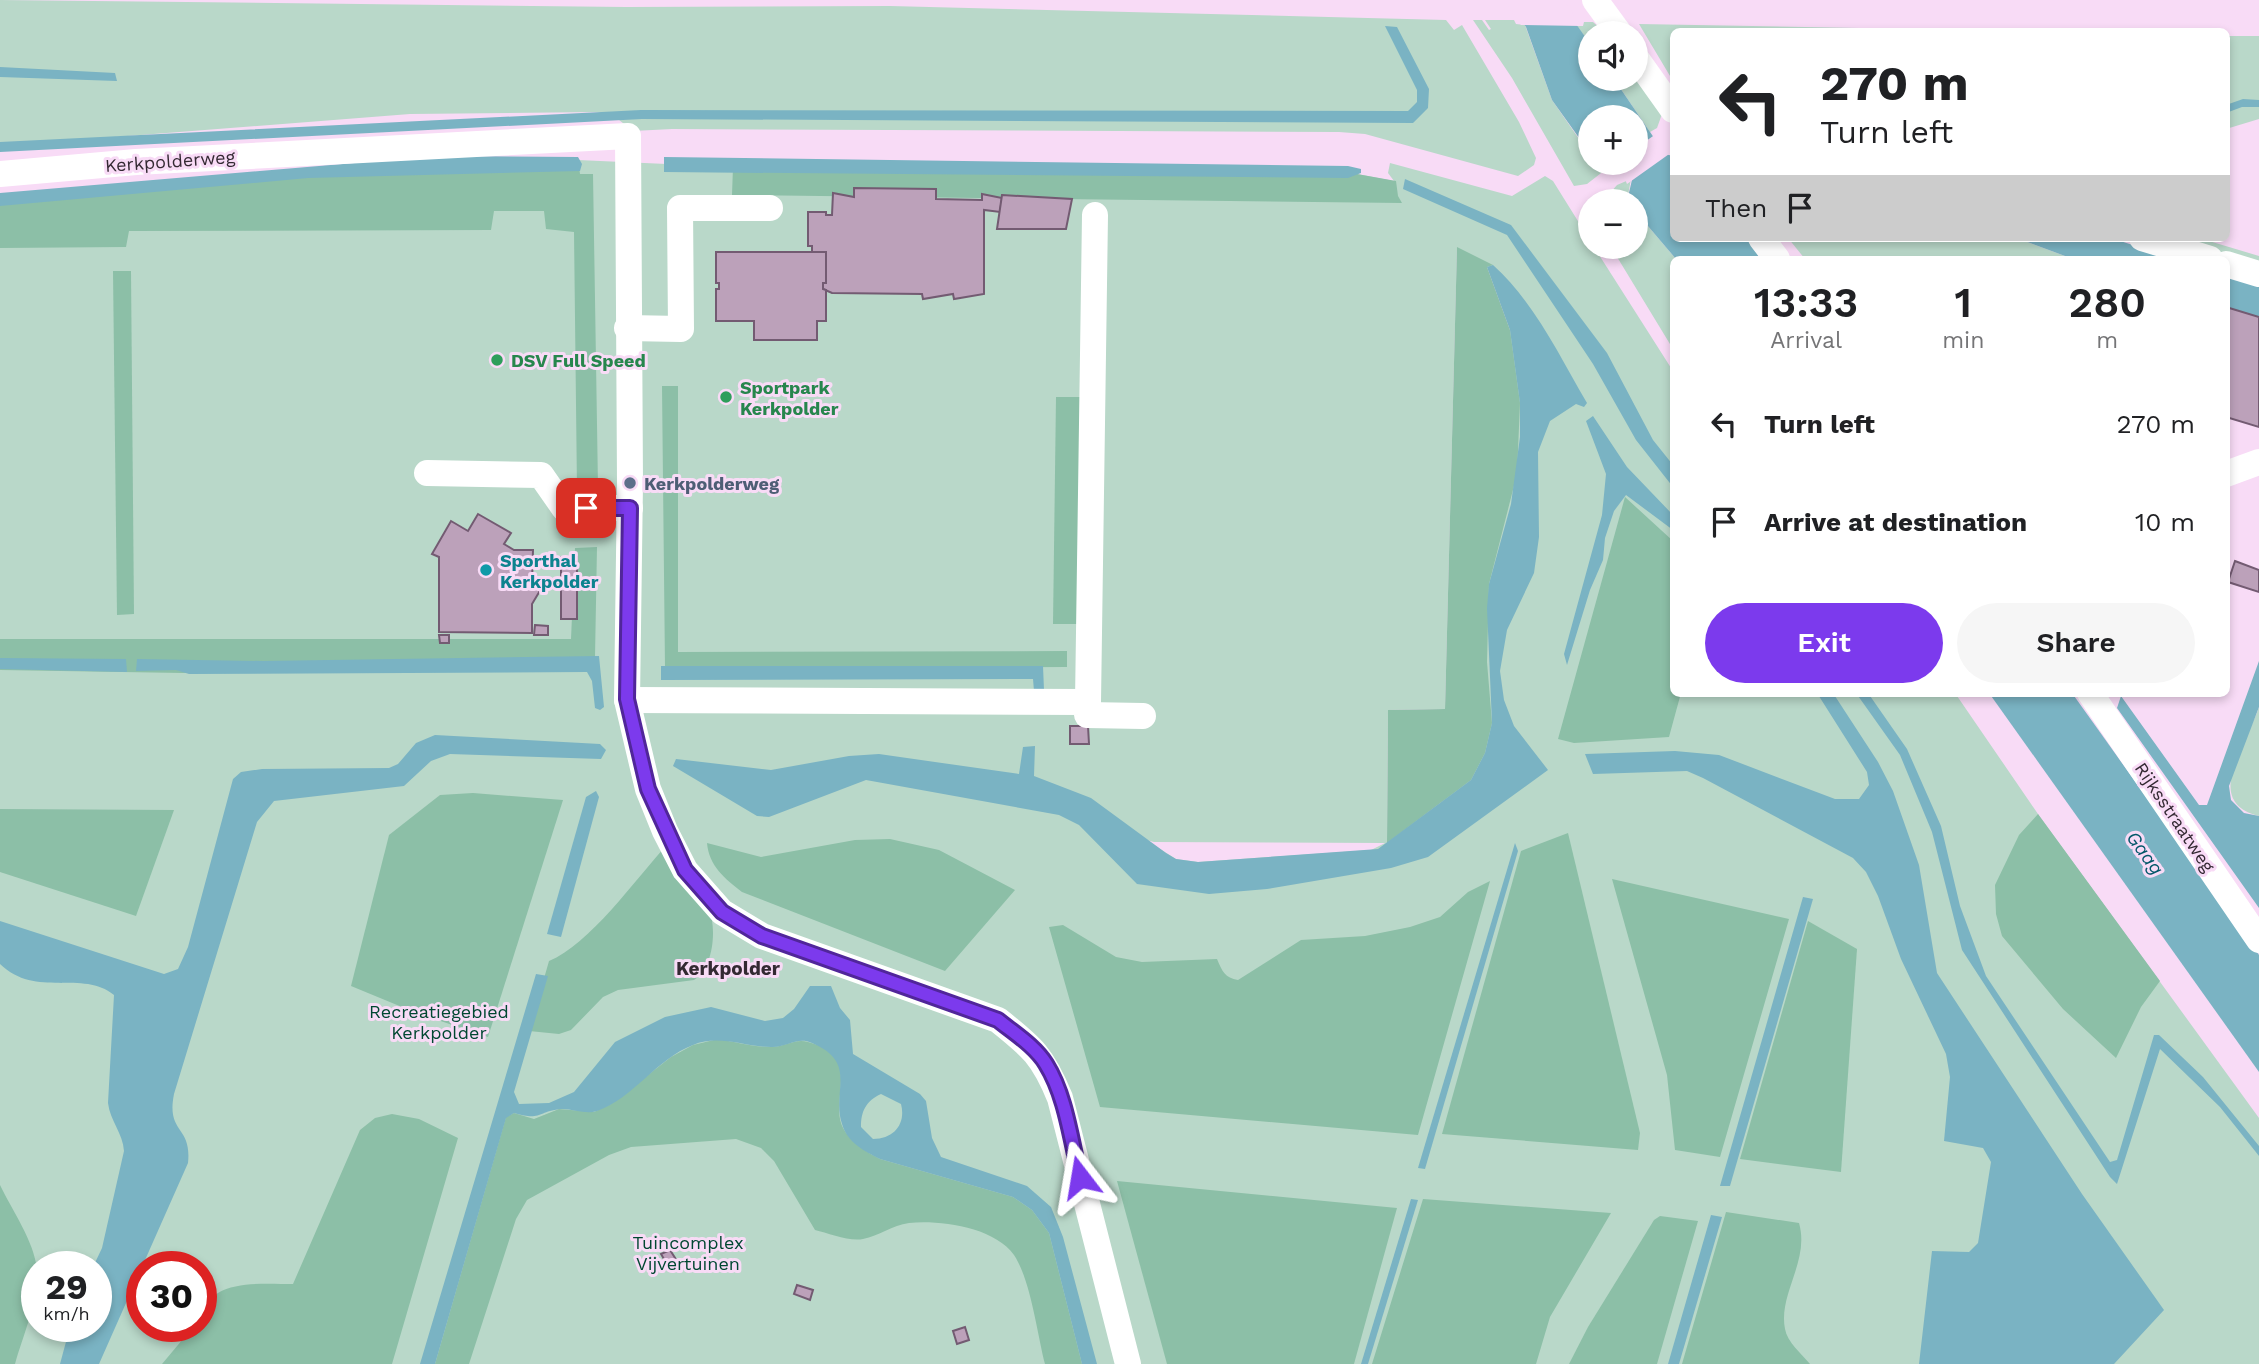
<!DOCTYPE html>
<html lang="en">
<head>
<meta charset="utf-8">
<style>
  body { margin:0; font-family:"Work Sans",sans-serif; background:#f6f6f6; color:#202124; height:100vh; display:flex; flex-direction:column; font-size:26px; white-space:nowrap }
  * { box-sizing:border-box; margin:0 }
  p { font-size:23px; color:#757577 }
  .icon { flex:none; width:38px; height:38px; fill:none; stroke:currentColor; stroke-width:2; stroke-linecap:round; stroke-linejoin:round }
  .map { position:relative; flex:1; overflow:hidden }
  .panel { position:absolute; left:1670px; top:256px; width:560px; height:441px; display:flex; flex-direction:column; background:#fff; border-radius:10px; box-shadow:0 4px 10px #0003 }
  .panel>* { flex:none }
  .guide { position:absolute; left:1670px; top:28px; width:560px; height:214px; border-radius:10px; box-shadow:0 4px 10px #0003; background:#fff; color:#202124; overflow:hidden }
  .fabs { position:absolute; left:1578px; top:21px; display:grid; gap:14px }
  .fabs a { display:grid; place-items:center; width:70px; height:70px; border-radius:50%; background:#fff; box-shadow:0 4px 10px #0003; font-size:35px }
  .speed { position:absolute; left:21px; top:1251px; display:flex; gap:14px; font-size:35px; font-weight:700; text-align:center }
  .speed>* { display:grid; place-content:center; width:91px; height:91px; border-radius:50%; background:#fff; box-shadow:0 4px 10px #0003; line-height:1 }
  .speed small { font-size:18px; font-weight:400 }
  .speed .limit { border:10px solid #d22; background:#fff; color:#111 }
  .pin { position:absolute; display:grid; place-items:center; width:60px; height:60px; color:#fff; margin:-30px; border-radius:14px; box-shadow:0 4px 10px #0006 }
  .me { position:absolute; width:77px; margin:-38px; rotate:346deg; stroke-linejoin:round; filter:drop-shadow(0 0 5px #0008) }
  .turn { display:flex; align-items:center; gap:24px; height:147px; padding:0 35px; font-size:32px }
  .turn .icon { width:91px; height:91px; stroke-width:2.5 }
  .turn b { display:block; font-size:49px; line-height:60px }
  .then { display:flex; align-items:center; height:66px; padding:0 35px; background:#0003; gap:14px; font-size:26px }
  .eta { display:flex; justify-content:space-evenly; align-items:center; height:119px; text-align:center }
  .eta b { font-size:42px; font-weight:600; line-height:49px }
  .action { display:flex; gap:14px; margin-top:auto; padding:14px 35px }
  .action a { flex:1; height:80px; border-radius:42px; background:#7c3aed; color:#fff; font-size:28px; font-weight:600; line-height:80px; text-align:center }
  .action a+a { background:#f6f6f6; color:#202124 }
  ul { padding:0; list-style:none }
  li { display:flex; align-items:center; gap:21px; height:98px; padding:0 35px }
  li div { flex:1 }
  li b { display:block; font-size:26px }
  li em { font-style:normal }
  .map>svg:first-child { display:block }
  .green { fill:#b9d8c9; fill-rule:evenodd }
  .forest { fill:#8cbfa7 }
  .water { fill:#7ab3c3; fill-rule:evenodd }
  .pier { fill:#f8dbf6 }
  .building { fill:#bca1ba; stroke:#735b72; stroke-width:2 }
  .lines { fill:none; stroke-linecap:round; stroke-linejoin:round }
  .minor { stroke:#fff; stroke-width:26 }
  .route-casing { stroke:#51269a; stroke-width:18 }
  .route { stroke:#7c3aed; stroke-width:12 }
  .leisure-dot { fill:#2e9e5b; stroke:#f8dbf6; stroke-width:2.5 }
  .service-dot { fill:#5c6f8a; stroke:#f8dbf6; stroke-width:2.5 }
  .culture-dot { fill:#0f9aa8; stroke:#f8dbf6; stroke-width:2.5 }
  .labels { text-anchor:middle; dominant-baseline:central; stroke-width:6; stroke-linejoin:round; paint-order:stroke }
  .street-label { font-size:18px; fill:#332932; stroke:#f8dbf6 }
  .leisure-label { font-size:18px; font-weight:bold; fill:#27864d; stroke:#f8dbf6; text-anchor:start }
  .service-label { font-size:18px; font-weight:bold; fill:#4e5e75; stroke:#f8dbf6; text-anchor:start }
  .culture-label { font-size:18px; font-weight:bold; fill:#0d838f; stroke:#f8dbf6; text-anchor:start }
  .park-label { font-size:18px; fill:#004731; stroke:#f8dbf6 }
  .water-label { font-size:19px; font-style:italic; fill:#035769; stroke:#f8dbf6 }
  .neighbourhood-label { font-size:19px; font-weight:bold; fill:#332932; stroke:#f8dbf6 }
</style>
</head>
<body>
<div class="map">
<svg width="2259" height="1364" viewBox="0 0 2259 1364">
  <rect width="100%" height="100%" fill="#f8dbf6"/>
  <!-- green -->
  <g class="green">
    <path d="M0 0 626 7 890 6 1446 20 1454 30 1462 25 1519 122 1536 158 1534 165 1518 176 1365 134 1339 132 672 129 633 131 614 116 598 112 410 114 0 146Z"/>
    <path d="M1473 20H1482L1489 30 1491 29 1485 20H1514L1516 24 1525 25 1552 100 1586 149 1591 150V163H1614L1587 184 1574 186 1512 78Z"/>
    <path d="M1584 22H1593L1605 33H1591V45L1577 26H1583Z"/>
    <path d="M1639 24 2021 31 1673 32V81Z"/>
    <path d="M2226 36H2259V119L2226 129Z"/>
    <path d="M1614 79H1636L1662 114 1657 128 1650 132Z"/>
    <path d="M578 160 733 167 1357 174 1394 181 1388 173 1390 163 1512 196 1545 176 1553 181 1591 242V247H1594L1673 371V693H1955L2038 814 2259 1118V1364H0V204ZM1457 248 1487 267 1510 330 1443 801 1387 842 1388 710 1445 709ZM1146 840 1154 842 1385 843 1371 850 1198 862 1176 859ZM37 1267H96V1326H37ZM142 1267H201V1326H142Z"/>
    <path d="M1631 179 1627 201H1603L1617 185Z"/>
    <path d="M1636 212 1676 259H1673V349L1611 247H1636Z"/>
    <path d="M1788 238H2017L2073 259H1805Z"/>
    <path d="M2155 238H2199L2259 256V270Z"/>
    <path d="M2259 707V816C2200 802 2249 739 2259 707Z"/>
  </g>
  <!-- forest -->
  <g class="forest">
    <path d="M578 160 580 174H593L598 487 577 489 574 232 546 229 544 211H494L491 230 129 231 126 247 0 248V204L398 167Z"/>
    <path d="M733 167 1357 174 1396 181 1398 196 1402 203 732 195Z"/>
    <path d="M1457 247 1493 265 1487 267 1510 330 1520 403 1517 474 1489 584 1487 662 1492 723 1485 753 1471 780 1387 843 1388 710 1445 709Z"/>
    <path d="M113 271H131L134 614 117 615Z"/>
    <path d="M662 386H678V652L1067 651V667L665 668Z"/>
    <path d="M1056 397H1083L1080 624H1053Z"/>
    <path d="M1625 497 1673 541V693H1681L1669 737 1574 743 1558 739Z"/>
    <path d="M597 547 595 657 183 673 0 670V639H571L575 548Z"/>
    <path d="M473 793 563 800 488 1037 414 1012 351 986 389 835 440 795Z"/>
    <path d="M0 809 174 810 136 916 0 872Z"/>
    <path d="M2038 814 2160 981 2141 1007 2116 1058 2063 1009 2002 936 1996 914 1995 885 2019 835Z"/>
    <path d="M1568 833 1640 1133 1638 1150 1442 1134 1521 851Z"/>
    <path d="M890 839 939 850 1015 890 945 971 742 892C725 879 709 866 707 843L761 857 855 840Z"/>
    <path d="M665 847C678 866 696 885 707 905 718 925 714 968 694 980L618 990 603 997 571 1030 559 1034 529 1031 549 961C589 945 635 880 665 847Z"/>
    <path d="M1612 879 1789 919 1720 1157 1675 1150 1667 1075Z"/>
    <path d="M1490 881 1418 1135 1100 1107 1049 927 1063 925 1116 957 1142 962 1217 959C1222 971 1225 978 1238 980L1301 940 1365 936 1410 927 1440 917 1468 892Z"/>
    <path d="M1808 921 1857 949 1841 1172 1740 1159Z"/>
    <path d="M718 1039C736 1042 753 1047 772 1047 785 1047 795 1038 808 1042 861 1056 832 1094 841 1123 846 1139 866 1152 880 1159L1013 1197 1032 1210 1049 1233 1082 1364H1045C1037 1333 1031 1281 1014 1255 994 1227 940 1220 909 1223 892 1225 879 1236 863 1239 850 1242 828 1233 815 1230L774 1161 761 1148 736 1139 631 1147 609 1155 527 1200 516 1219 469 1364H435L506 1117 514 1113 534 1119 559 1109 594 1112 611 1104 671 1057 693 1045Z"/>
    <path d="M392 1114 419 1119 458 1138 392 1364H162L193 1327 201 1326C201 1277 259 1284 293 1284L360 1130 375 1118Z"/>
    <path d="M1117 1181 1397 1208 1354 1364H1167Z"/>
    <path d="M0 1185C12 1210 34 1241 37 1269 39 1300 23 1335 15 1364H0Z"/>
    <path d="M1423 1199 1611 1213 1550 1317 1536 1364H1372Z"/>
    <path d="M1726 1212 1799 1223C1810 1261 1778 1294 1785 1329 1787 1342 1802 1354 1810 1364H1682Z"/>
    <path d="M1660 1216 1698 1221 1657 1364H1569L1588 1327 1654 1220Z"/>
  </g>
  <!-- water -->
  <g class="water">
    <path d="M1508 0H1559L1591 45V79H1614L1665 154 1673 156V238H1746L1761 259H1676L1636 212V201H1627L1636 163V117H1591V150L1587 149 1552 100 1526 27Z"/>
    <path d="M1385 26 1397 27 1429 89 1428 108 1413 123 642 119 0 152V142L641 110 1408 111 1417 102V90Z"/>
    <path d="M0 67 115 73 117 81 0 77Z"/>
    <path d="M2243 99 2259 100V107H2242L2226 113V105Z"/>
    <path d="M437 156 578 157 582 164 580 171 308 178 0 206V193Z"/>
    <path d="M664 157 1348 166 1361 169V173L1348 178 664 172Z"/>
    <path d="M1405 179 1511 225 1607 353 1653 440 1673 465V487L1636 440 1593 364 1507 235 1403 189Z"/>
    <path d="M2017 238H2111L2176 259H2073Z"/>
    <path d="M1493 265C1534 302 1559 355 1587 403L1584 407 1576 404 1550 421 1538 452 1539 537 1534 573 1507 630 1500 671 1504 700 1514 726 1548 770 1428 857 1391 868 1267 889 1209 894 1137 884 1079 825 1059 815 866 780 769 817 757 816 673 766 676 759 771 770 849 756 879 754 1019 774 1023 747 1035 746 1034 776 1091 798 1166 853 1176 859 1198 862 1378 849 1471 780 1485 753 1492 723 1487 608 1489 584 1511 504 1520 437V403L1510 330 1487 267Z"/>
    <path d="M2226 275 2259 286V318L2226 307Z"/>
    <path d="M1593 416 1627 467 1673 515V530L1626 495 1614 511 1605 538 1603 560 1590 590 1567 665 1564 654 1602 515 1606 474 1586 421Z"/>
    <path d="M599 656 604 707 600 710 595 708 592 681 587 672 189 674 176 670 136 671 137 659 263 661Z"/>
    <path d="M0 658 126 659 127 672 0 669Z"/>
    <path d="M2259 661V707L2229 786 2231 800 2244 813 2259 816V908L2117 708 2121 696 2199 805H2207Z"/>
    <path d="M661 666H1043L1044 690 1034 691 1033 679 661 680Z"/>
    <path d="M1817 693H1833L1878 762 1893 791 1919 865 1937 973 2082 1194 2164 1310 2114 1364H1919L1932 1251 1969 1252 1978 1243 1991 1162 1983 1148 1944 1141 1950 1077 1946 1054 1901 959 1878 896 1866 872 1853 858 1703 778 1687 771 1593 774 1585 754 1675 751 1719 755 1835 799H1859L1869 785 1867 772Z"/>
    <path d="M1856 693H1868L1907 749 1941 826 1960 906 1986 976 2110 1162 2117 1160 2154 1035H2159L2203 1077 2259 1146V1156L2220 1107 2160 1049 2117 1184 2110 1177 1962 950 1932 832 1900 755Z"/>
    <path d="M1989 693H2072L2259 955V1072Z"/>
    <path d="M435 735 600 744 606 750 601 759 450 754 431 761 404 786 274 801 257 822 174 1094C166 1134 192 1125 188 1163L99 1364H60L70 1327 96 1326V1267H93L102 1248 124 1151C123 1133 110 1121 108 1103L114 995C83 969 36 999 0 964V921L164 974 178 969 188 947 233 779 241 772 262 769 389 768 398 764 416 743Z"/>
    <path d="M596 791 599 797 561 937 547 934 586 797Z"/>
    <path d="M1515 843 1518 851 1425 1169 1418 1168Z"/>
    <path d="M1803 897 1813 899 1730 1186H1720Z"/>
    <path d="M536 974 548 976 514 1092 519 1104 549 1103 574 1092 615 1042 665 1017 711 1007 765 1021 783 1018 794 1009 810 986H831L840 1008 850 1020 853 1054 920 1094 926 1101 932 1138 941 1157 1027 1186 1051 1207 1063 1237 1097 1364H1082L1049 1233 1032 1210 1013 1197 880 1159C864 1151 847 1142 842 1124 831 1091 859 1063 812 1043 797 1036 786 1048 771 1047 744 1047 719 1034 693 1045 656 1059 634 1098 597 1111 585 1115 572 1108 560 1109 537 1112 541 1121 514 1113L506 1118 435 1364H420ZM881 1094 901 1104C906 1123 895 1139 873 1139L861 1127C861 1111 866 1101 881 1094Z"/>
    <path d="M1411 1199 1418 1200 1368 1364H1361Z"/>
    <path d="M1711 1215 1722 1217 1679 1364H1668Z"/>
  </g>
  <!-- pier -->
  <g class="pier">
    <path d="M1504 0H1564L1581 26 1521 25Z"/>
    <path d="M1656 134 1667 151 1672 152 1627 184 1618 163H1636V148Z"/>
  </g>
  <!-- building -->
  <g class="building">
    <path d="M854 188 936 189V199L982 200V194L1002 198 1000 212 984 210V294L954 299 953 294 923 299 922 294 832 293 823 289V283H826V252H812V246H808V212H826V215H832L833 193 854 197Z"/>
    <path d="M1002 195 1072 199 1066 229H997Z"/>
    <path d="M716 252H826V283H823V289L826 290V321H817V340H754V321H716V289H719V283H716Z"/>
    <path d="M2226 307 2259 317V427L2226 417Z"/>
    <path d="M478 514 511 533 504 544 514 550H533L532 583 541 589 532 604V633L439 632V557L432 554 451 521 468 531Z"/>
    <rect x="561" y="557" width="16" height="62"/>
    <path d="M2235 561 2259 570V592L2228 582Z"/>
    <path d="M535 625 548 626V635H534Z"/>
    <path d="M439 635H449V643H440Z"/>
    <path d="M1070 726H1088L1089 744H1070Z"/>
    <path d="M670 1250 677 1261 668 1266 661 1254Z"/>
    <path d="M797 1285 813 1290 810 1300 794 1294Z"/>
    <path d="M965 1327 969 1340 957 1344 953 1331Z"/>
  </g>
  <g class="lines">
    <!-- minor -->
    <g class="minor">
      <path d="M1595 0 1619 33"/>
      <path d="M1636 58 1673 110"/>
      <path d="M0 174 136 162 628 136 630 483 627 700 648 789 665 831 685 870 722 912 762 936 998 1020C1032 1047 1043 1056 1060 1098L1128 1364"/>
      <path d="M1761 238 1777 259"/>
      <path d="M2142 238 2210 259"/>
      <path d="M2226 264 2259 274"/>
      <path d="M627 328 681 329 680 208H770"/>
      <path d="M427 473 541 475 564 508H630"/>
      <path d="M2226 474 2259 462"/>
      <path d="M2090 693 2259 940"/>
      <path d="M627 700 1088 702 1087 715 1143 716"/>
      <path d="M1088 702 1095 215"/>
    </g>
  </g>
  <g class="lines">
    <!-- route casing -->
    <g class="route-casing">
      <path id="route" d="M586 508H630L627 699 648 789 685 870 722 912 762 936 998 1020C1014 1033 1035 1046 1046 1064 1066 1096 1071 1141 1080 1177"/>
    </g>
    <!-- route -->
    <use href="#route" class="route"/>
  </g>
  <!-- markers -->
  <g class="leisure-dot">
    <circle cx="497" cy="360" r="7"/>
    <circle cx="726" cy="397" r="7"/>
  </g>
  <circle class="service-dot" cx="630" cy="483" r="7"/>
  <circle class="culture-dot" cx="486" cy="570" r="7"/>
  <g class="labels">
    <!-- street labels -->
    <g class="street-label">
      <text transform="translate(170 161) rotate(-4)">Kerkpolderweg</text>
      <text transform="translate(2175 817) rotate(56)">Rijksstraatweg</text>
    </g>
    <!-- leisure labels -->
    <g class="leisure-label">
      <text x="511" y="360">DSV Full Speed</text>
      <text x="740" y="387">Sportpark<tspan x="740" dy="21">Kerkpolder</tspan></text>
    </g>
    <!-- service labels -->
    <g class="service-label">
      <text x="644" y="483">Kerkpolderweg</text>
    </g>
    <!-- culture labels -->
    <g class="culture-label">
      <text x="500" y="560">Sporthal<tspan x="500" dy="21">Kerkpolder</tspan></text>
    </g>
    <!-- park labels -->
    <g class="park-label">
      <text x="439" y="1011">Recreatiegebied<tspan x="439" dy="21">Kerkpolder</tspan></text>
      <text x="688" y="1242">Tuincomplex<tspan x="688" dy="21">Vijvertuinen</tspan></text>
    </g>
    <!-- water labels -->
    <g class="water-label">
      <text transform="translate(2145 853) rotate(54)">Gaag</text>
    </g>
    <!-- neighbourhood labels -->
    <g class="neighbourhood-label">
      <text x="728" y="968">Kerkpolder</text>
    </g>
  </g>
</svg>
<div class="fabs">
<a><svg class="icon" aria-label="sound" viewBox="0 0 24 24"><path d="M4 9h4l5-4v14l-5-4H4zM17 9q2 3 0 6"/></svg></a>
<a>+</a>
<a>−</a>
</div>
<div class="speed"><div>29<small>km/h</small></div><div class="limit">30</div></div>
<div class="pin" style="left:586px;top:508px;background:#d93025"><svg class="icon" aria-label="arrive" viewBox="0 0 24 24"><path d="M6 21V4h12l-3 4 3 4H6"/></svg></div>
<svg class="me" style="left:1080px;top:1177px" viewBox="-20 -20 40 40"><path d="M0-17L14 15 0 8-14 15z" fill="#7c3aed" stroke="#fff" stroke-width="4"/></svg>
<div class="guide">
<div class="turn"><svg class="icon" aria-label="left" viewBox="0 0 24 24"><path d="M17 20v-9H6M10 6l-5 5 5 5"/></svg><div><b>270 m</b>Turn left</div></div>
<div class="then">Then<svg class="icon" aria-label="arrive" viewBox="0 0 24 24"><path d="M6 21V4h12l-3 4 3 4H6"/></svg></div>
</div>
<section class="panel">
<div class="eta">
<div><b>13:33</b><p>Arrival</p></div>
<div><b>1</b><p>min</p></div>
<div><b>280</b><p>m</p></div>
</div>
<ul>
<li><svg class="icon" aria-label="left" viewBox="0 0 24 24"><path d="M17 20v-9H6M10 6l-5 5 5 5"/></svg><div><b>Turn left</b></div><em>270 m</em></li>
<li><svg class="icon" aria-label="arrive" viewBox="0 0 24 24"><path d="M6 21V4h12l-3 4 3 4H6"/></svg><div><b>Arrive at destination</b></div><em>10 m</em></li>
</ul>
<div class="action"><a>Exit</a><a>Share</a></div>
</section>
</div>
</body>
</html>
